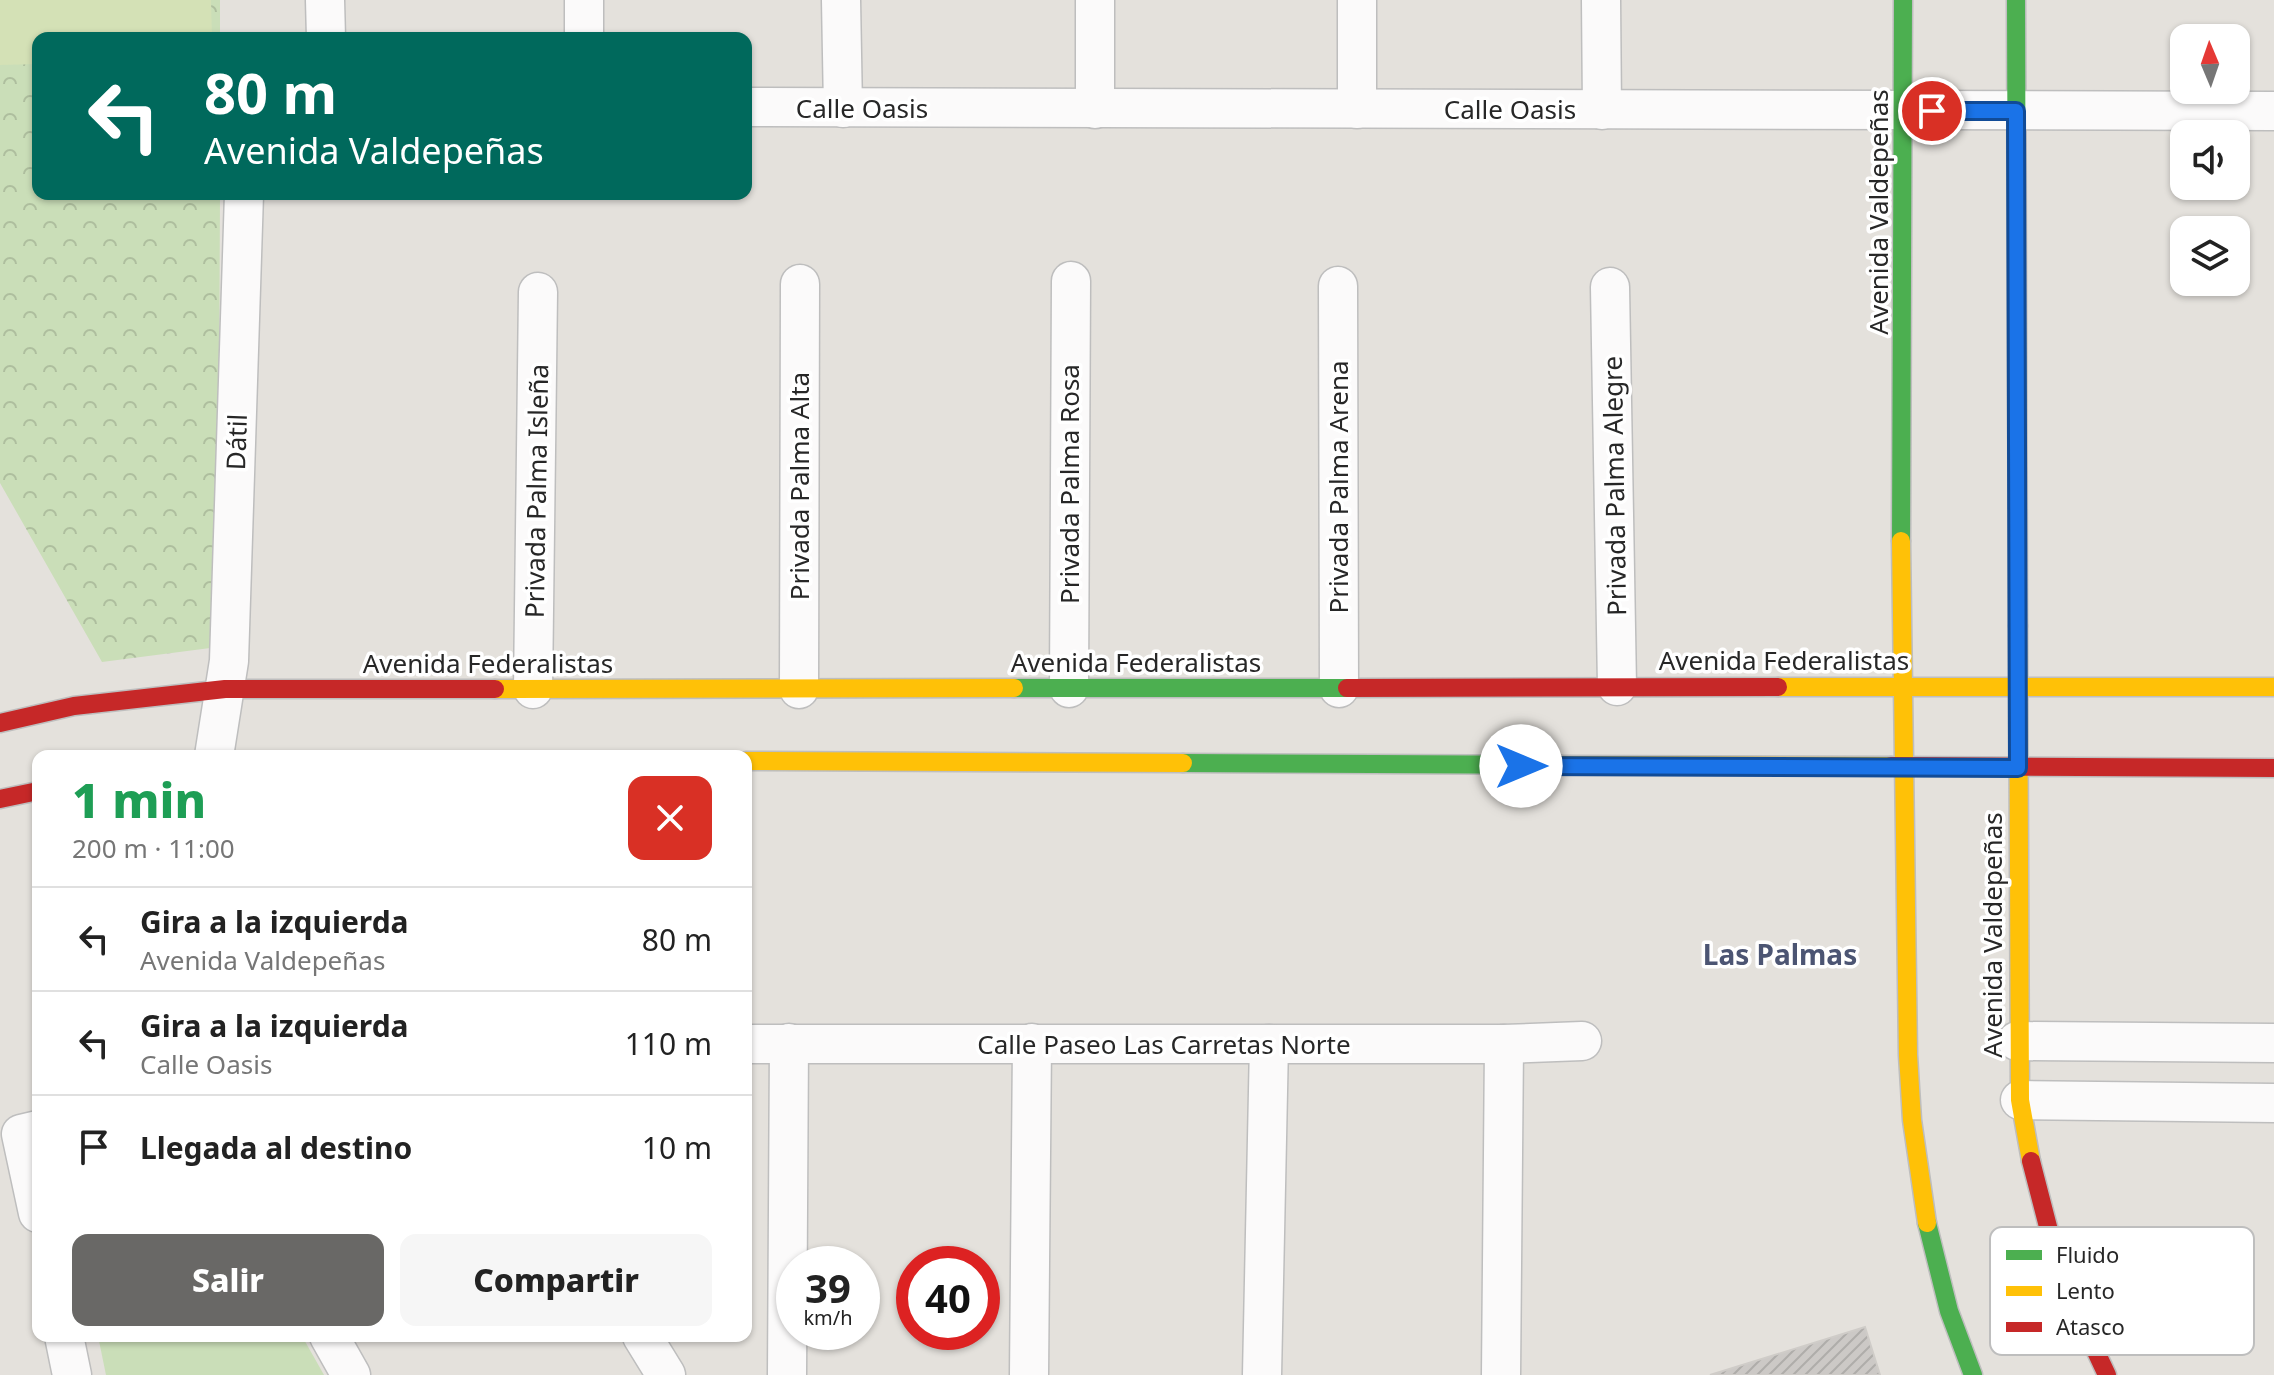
<!DOCTYPE html>
<html lang="es">
<head>
<meta charset="utf-8">
<style>
  body { margin:0; font-family:"Noto Sans",sans-serif; background:#f6f6f6; color:#222; height:100vh; display:flex; flex-direction:column; font-size:30px; white-space:nowrap }
  * { box-sizing:border-box; margin:0 }
  p { font-size:26px; color:#767676 }
  .icon { flex:none; width:44px; height:44px; fill:none; stroke:currentColor; stroke-width:2; stroke-linecap:round; stroke-linejoin:round }
  .map { position:relative; flex:1; overflow:hidden }
  .drawer { position:absolute; left:32px; top:750px; width:720px; height:592px; display:flex; flex-direction:column; background:#fff; border-radius:16px; box-shadow:0 2px 6px #0004 }
  .drawer>* { flex:none }
  .top-card { position:absolute; left:32px; top:32px; width:720px; height:168px; border-radius:16px; box-shadow:0 2px 6px #0004; background:#00695c; color:#fff; overflow:hidden }
  .needle { width:52px; rotate:358deg }
  .fabs { position:absolute; left:2170px; top:24px; display:grid; gap:16px }
  .fabs a { display:grid; place-items:center; width:80px; height:80px; border-radius:16px; background:#fff; box-shadow:0 2px 6px #0004; font-size:40px }
  .speed { position:absolute; left:776px; top:1246px; display:flex; gap:16px; font-size:40px; font-weight:700; text-align:center }
  .speed>* { display:grid; place-content:center; width:104px; height:104px; border-radius:50%; background:#fff; box-shadow:0 2px 6px #0004; line-height:1 }
  .speed small { font-size:20px; font-weight:400 }
  .speed .limit { border:12px solid #d22; background:#fff; color:#111 }
  .pin { position:absolute; display:grid; place-items:center; width:68px; height:68px; color:#fff; margin:-34px; border:4px solid #fff; border-radius:50%; box-shadow:0 2px 8px #0007 }
  .me { position:absolute; width:88px; margin:-44px; rotate:90deg; stroke-linejoin:round; filter:drop-shadow(0 0 6px #0008) }
  .turn { display:flex; align-items:center; gap:28px; height:168px; padding:0 40px; font-size:36px }
  .turn .icon { width:104px; height:104px; stroke-width:2.5 }
  .turn b { display:block; font-size:56px; line-height:68px }
  .round { display:grid; place-items:center; flex:none; width:84px; height:84px; border-radius:16px; background:#f6f6f6 }
  .overview { display:flex; align-items:center; justify-content:space-between; height:136px; padding:0 40px }
  h1 { font-size:48px; font-weight:800; line-height:60px; color:#1e9e55 }
  .button { display:flex; gap:16px; margin-top:auto; padding:16px 40px }
  .button a { flex:1; height:92px; border-radius:16px; background:#696866; color:#fff; font-size:32px; font-weight:800; line-height:92px; text-align:center }
  .button a+a { background:#f6f6f6; color:#222 }
  ul { padding:0; list-style:none }
  li { display:flex; align-items:center; gap:24px; height:104px; padding:0 40px; border-top:2px solid #e0e0e0 }
  li div { flex:1 }
  li b { display:block; font-size:30px }
  li em { font-style:normal }
  .map>svg:first-child { display:block }
  .grass { fill:#cadeb8 }
  .park { fill:url(#park-crowns) }
  .pitch { fill:#d4e1b6 }
  .building { fill:url(#building-hatch); stroke:#cfccc8; stroke-width:2 }
  .lines { fill:none; stroke-linecap:round; stroke-linejoin:round }
  .street-casing { stroke:#bebebe; stroke-width:41 }
  .fast-casing { stroke:#bebebe; stroke-width:21 }
  .slow-casing { stroke:#bebebe; stroke-width:21 }
  .jam-casing { stroke:#bebebe; stroke-width:21 }
  .street { stroke:#fbfafa; stroke-width:38 }
  .fast { stroke:#4caf50; stroke-width:18 }
  .slow { stroke:#ffc107; stroke-width:18 }
  .jam { stroke:#c62828; stroke-width:18 }
  .route-casing { stroke:#114b97; stroke-width:20 }
  .route { stroke:#1a73e8; stroke-width:14 }
  .labels { text-anchor:middle; dominant-baseline:central; stroke-width:7; stroke-linejoin:round; paint-order:stroke }
  .street-label { font-size:26px; fill:#272727; stroke:#fff }
  .neighbourhood-label { font-size:28px; font-weight:bold; fill:#4c5573; stroke:#fff }
  .key { fill:#fff; stroke:#bebebe; stroke-width:2 }
  .key-label { font-size:22px; fill:#272727 }
</style>
</head>
<body>
<div class="map">
<svg width="2274" height="1375" viewBox="0 0 2274 1375">
  <defs>
    <pattern id="park-crowns" width="20" height="18" patternUnits="userSpaceOnUse" patternTransform="scale(2)"><rect width="20" height="18" fill="#cadeb8"/><path d="M2 6a3 3 0 1 1 6 0M12 15a3 3 0 1 1 6 0" fill="none" stroke="#aebe9e"/></pattern>
    <pattern id="building-hatch" width="6" height="6" patternUnits="userSpaceOnUse" patternTransform="scale(2)"><rect width="6" height="6" fill="#ccc9c6"/><path d="M-1 1l2-2M0 6l6-6M5 7l2-2" fill="none" stroke="#afadaa"/></pattern>
  </defs>
  <rect width="100%" height="100%" fill="#e4e1dc"/>
  <!-- grass -->
  <path class="grass" d="M98 1336H302L324 1375H106Z"/>
  <!-- park -->
  <path class="park" d="M0 0H220V38H38V194H220L218 647 102 662 0 483Z"/>
  <!-- pitch -->
  <path class="pitch" d="M0 0H211L212 38H38V64L0 65Z"/>
  <!-- building -->
  <path class="building" d="M1865 1327 1880 1375H1710Z"/>
  <g class="lines">
    <!-- street casing -->
    <g class="street-casing">
      <g id="street">
        <path d="M325 0 326 38"/>
        <path d="M841 0 843 108"/>
        <path d="M1357 0V109"/>
        <path d="M1601 0 1602 110"/>
        <path d="M584 38V0"/>
        <path d="M746 107 2274 111"/>
        <path d="M1095 109V0"/>
        <path d="M1338 286 1339 688"/>
        <path d="M1610 287 1617 686"/>
        <path d="M1069 688 1071 281"/>
        <path d="M533 689 538 292"/>
        <path d="M799 689 800 284"/>
        <path d="M214 756 229 661 244 194"/>
        <path d="M2017 1041 2274 1043"/>
        <path d="M746 1044H1504L1582 1041"/>
        <path d="M2020 1100 2274 1103"/>
        <path d="M38 1130 21 1134 38 1213"/>
        <path d="M64 1336 72 1375"/>
        <path d="M329 1336 351 1375"/>
        <path d="M642 1336 666 1375"/>
        <path d="M787 1375 789 1043"/>
        <path d="M1029 1375 1032 1043"/>
        <path d="M1262 1375 1269 1044"/>
        <path d="M1501 1375 1504 1044"/>
      </g>
    </g>
    <!-- fast casing -->
    <g class="fast-casing">
      <g id="fast">
        <path d="M2016 0 2018 626"/>
        <path d="M1901 541 1903 0"/>
        <path d="M1014 688H1347"/>
        <path d="M1183 763 1561 765"/>
        <path d="M1927 1223 1949 1311 1973 1375"/>
      </g>
    </g>
    <!-- slow casing -->
    <g class="slow-casing">
      <g id="slow">
        <path d="M1901 541 1908 1055 1912 1120 1927 1223"/>
        <path d="M2018 626 2020 1100 2031 1161"/>
        <path d="M1778 687H2274"/>
        <path d="M495 689 1014 688"/>
        <path d="M746 761 1183 763"/>
        <path d="M1561 765 1891 766"/>
      </g>
    </g>
    <!-- jam casing -->
    <g class="jam-casing">
      <g id="jam">
        <path d="M1347 688 1778 687"/>
        <path d="M0 723 74 706 225 689H495"/>
        <path d="M1891 766 2274 768"/>
        <path d="M0 799 38 791"/>
        <path d="M2031 1161 2061 1277 2107 1375"/>
      </g>
    </g>
    <!-- street -->
    <use href="#street" class="street"/>
    <!-- fast -->
    <use href="#fast" class="fast"/>
    <!-- slow -->
    <use href="#slow" class="slow"/>
    <!-- jam -->
    <use href="#jam" class="jam"/>
  </g>
  <g class="lines">
    <!-- route casing -->
    <g class="route-casing">
      <path id="route" d="M1521 766 2018 768 2016 111H1932"/>
    </g>
    <!-- route -->
    <use href="#route" class="route"/>
  </g>
  <g class="labels">
    <!-- street labels -->
    <g class="street-label">
      <text x="862" y="108">Calle Oasis</text>
      <text x="1510" y="109">Calle Oasis</text>
      <text transform="translate(1878 212) rotate(-90)">Avenida Valdepeñas</text>
      <text transform="translate(236 442) rotate(-88)">Dátil</text>
      <text transform="translate(1069 484) rotate(-90)">Privada Palma Rosa</text>
      <text transform="translate(799 486) rotate(-90)">Privada Palma Alta</text>
      <text transform="translate(1614 486) rotate(-91)">Privada Palma Alegre</text>
      <text transform="translate(1338 487) rotate(-90)">Privada Palma Arena</text>
      <text transform="translate(536 491) rotate(-89)">Privada Palma Isleña</text>
      <text x="1784" y="660">Avenida Federalistas</text>
      <text x="1136" y="662">Avenida Federalistas</text>
      <text x="488" y="663">Avenida Federalistas</text>
      <text transform="translate(1992 935) rotate(-90)">Avenida Valdepeñas</text>
      <text x="1164" y="1044">Calle Paseo Las Carretas Norte</text>
    </g>
    <!-- neighbourhood labels -->
    <g class="neighbourhood-label">
      <text x="1780" y="954">Las Palmas</text>
    </g>
  </g>
  <!-- legend -->
  <rect x="1990" y="1227" width="264" height="128" rx="12" class="key"/>
  <rect x="2006" y="1250" width="36" height="10" fill="#4caf50"/>
  <rect x="2006" y="1286" width="36" height="10" fill="#ffc107"/>
  <rect x="2006" y="1322" width="36" height="10" fill="#c62828"/>
  <g class="key-label">
    <text x="2056" y="1263">Fluido</text>
    <text x="2056" y="1299">Lento</text>
    <text x="2056" y="1335">Atasco</text>
  </g>
</svg>
<div class="fabs">
<a><svg class="needle" viewBox="-14 -14 28 28"><path d="M0-13l5 13h-10z" fill="#e53935"/><path d="M0 13l5-13h-10z" fill="#767676"/></svg></a>
<a><svg class="icon" aria-label="sound" viewBox="0 0 24 24"><path d="M4 9h4l5-4v14l-5-4H4zM17 9q2 3 0 6"/></svg></a>
<a><svg class="icon" aria-label="layers" viewBox="0 0 24 24"><path d="M12 4l9 5-9 5-9-5zM3 14l9 5 9-5"/></svg></a>
</div>
<div class="speed"><div>39<small>km/h</small></div><div class="limit">40</div></div>
<div class="pin" style="left:1932px;top:111px;background:#d93025"><svg class="icon" aria-label="arrive" viewBox="0 0 24 24"><path d="M6 21V4h12l-3 4 3 4H6"/></svg></div>
<svg class="me" style="left:1521px;top:766px" viewBox="-20 -20 40 40"><circle r="19" fill="#fff"/><path d="M0-13L10 11 0 6-10 11z" fill="#1a73e8"/></svg>
<div class="top-card">
<div class="turn"><svg class="icon" aria-label="left" viewBox="0 0 24 24"><path d="M17 20v-9H6M10 6l-5 5 5 5"/></svg><div><b>80 m</b>Avenida Valdepeñas</div></div>
</div>
<section class="drawer">
<div class="overview"><div><h1>1 min</h1><p>200 m · 11:00</p></div><a class="round" style="background:#d93025;color:#fff"><svg class="icon" aria-label="close" viewBox="0 0 24 24"><path d="M6 6l12 12M18 6L6 18"/></svg></a></div>
<ul>
<li><svg class="icon" aria-label="left" viewBox="0 0 24 24"><path d="M17 20v-9H6M10 6l-5 5 5 5"/></svg><div><b>Gira a la izquierda</b><p>Avenida Valdepeñas</p></div><em>80 m</em></li>
<li><svg class="icon" aria-label="left" viewBox="0 0 24 24"><path d="M17 20v-9H6M10 6l-5 5 5 5"/></svg><div><b>Gira a la izquierda</b><p>Calle Oasis</p></div><em>110 m</em></li>
<li><svg class="icon" aria-label="arrive" viewBox="0 0 24 24"><path d="M6 21V4h12l-3 4 3 4H6"/></svg><div><b>Llegada al destino</b></div><em>10 m</em></li>
</ul>
<div class="button"><a>Salir</a><a>Compartir</a></div>
</section>
</div>
</body>
</html>
